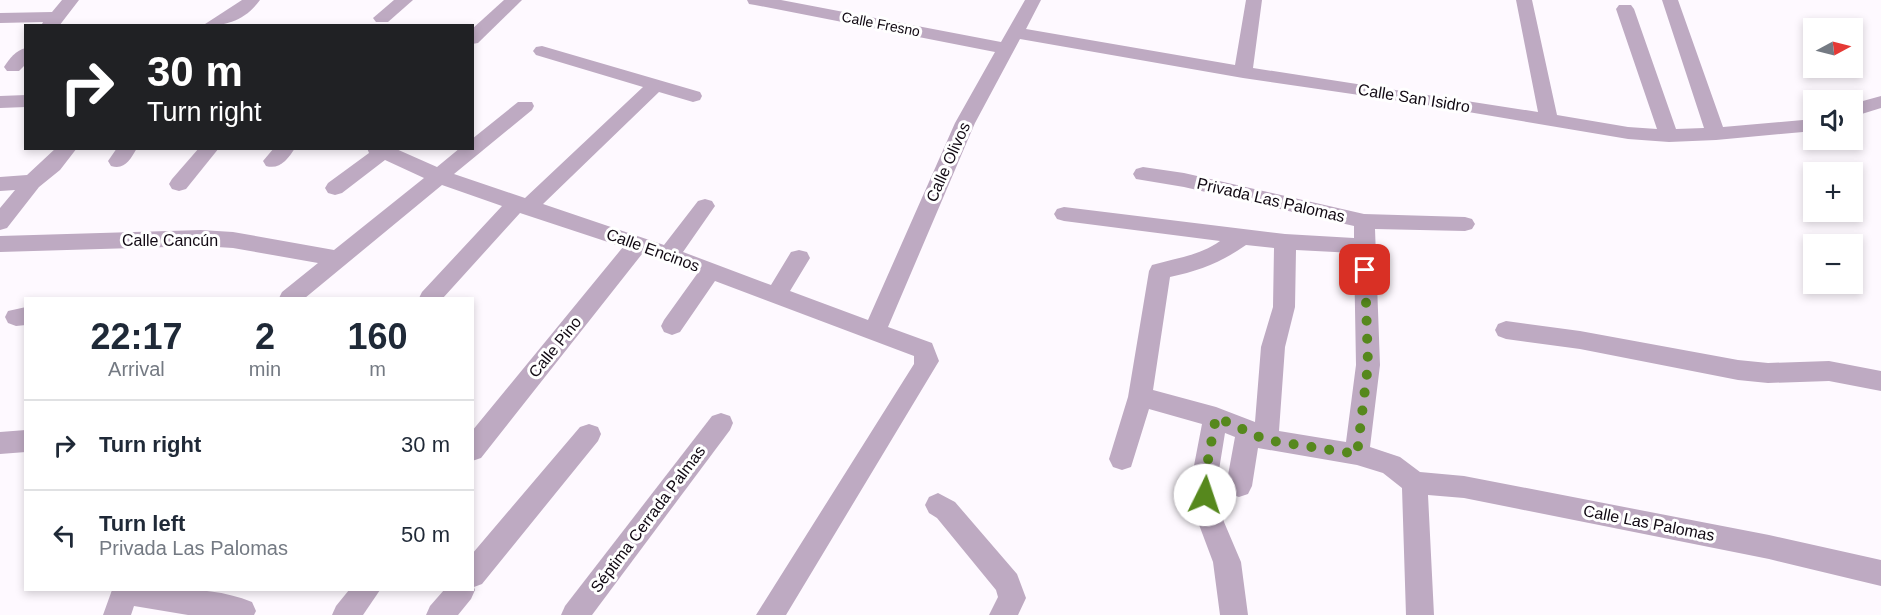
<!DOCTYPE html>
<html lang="en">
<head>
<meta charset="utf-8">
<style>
  body { margin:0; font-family:Helvetica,sans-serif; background:#f6f6f7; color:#1f2937; height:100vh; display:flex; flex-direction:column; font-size:22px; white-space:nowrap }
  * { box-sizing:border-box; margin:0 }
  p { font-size:20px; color:#747a83 }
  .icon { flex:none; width:33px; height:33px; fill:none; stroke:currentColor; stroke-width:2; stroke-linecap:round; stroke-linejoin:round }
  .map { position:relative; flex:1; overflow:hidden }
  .sheet { position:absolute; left:24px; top:297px; width:450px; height:294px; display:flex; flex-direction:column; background:#fff; border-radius:0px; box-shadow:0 3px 9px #0003 }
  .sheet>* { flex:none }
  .guide { position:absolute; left:24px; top:24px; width:450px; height:126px; border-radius:0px; box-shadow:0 3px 9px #0003; background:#202124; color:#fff; overflow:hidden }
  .needle { width:39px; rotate:83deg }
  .tools { position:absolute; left:1803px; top:18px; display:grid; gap:12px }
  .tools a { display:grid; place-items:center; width:60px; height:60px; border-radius:0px; background:#fff; box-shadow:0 3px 9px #0003; font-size:30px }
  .pin { position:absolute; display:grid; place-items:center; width:51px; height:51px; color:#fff; margin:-26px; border-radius:12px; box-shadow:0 3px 9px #0006 }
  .me { position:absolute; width:66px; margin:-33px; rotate:4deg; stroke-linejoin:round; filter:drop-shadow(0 0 4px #0008) }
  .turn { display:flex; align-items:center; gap:21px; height:126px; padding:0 24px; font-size:27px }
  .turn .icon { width:78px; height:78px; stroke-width:2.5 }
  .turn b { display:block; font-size:42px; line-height:51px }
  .eta { display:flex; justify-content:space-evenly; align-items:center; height:102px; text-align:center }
  .eta b { font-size:36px; font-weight:700; line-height:42px }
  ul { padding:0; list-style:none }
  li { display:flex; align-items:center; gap:18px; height:90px; padding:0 24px; border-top:2px solid #e0e1e3 }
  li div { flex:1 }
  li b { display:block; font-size:22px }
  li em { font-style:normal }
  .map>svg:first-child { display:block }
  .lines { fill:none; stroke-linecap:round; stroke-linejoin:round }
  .minor { fill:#beaac2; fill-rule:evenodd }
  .route { stroke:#56881d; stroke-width:10; stroke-dasharray:0 18 }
  .labels { text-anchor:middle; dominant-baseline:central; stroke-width:6; stroke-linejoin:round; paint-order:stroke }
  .far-street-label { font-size:14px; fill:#110913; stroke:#fff }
  .street-label { font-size:16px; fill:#110913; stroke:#fff }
</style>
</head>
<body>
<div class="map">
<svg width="1881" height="615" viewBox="0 0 1881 615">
  <rect width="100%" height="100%" fill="#fef9ff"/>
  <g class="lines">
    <!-- minor -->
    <g class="minor">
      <path d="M62 0H79L59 26H41L43 22 0 23V13L52 12Z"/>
      <path d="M242 0H260C245 21 226 26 202 26Z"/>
      <path d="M394 0H413L388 22H376L373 18Z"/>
      <path d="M504 0H522L478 43 472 44V29Z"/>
      <path d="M747 0H781L1001 42 1025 0H1041L1026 29 1235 65 1246 0H1262L1253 68 1538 112 1516 0H1532L1557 115 1628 127 1657 129 1616 9 1619 5H1631L1634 9 1676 129 1704 128 1662 0H1678L1723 127 1814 119V131L1716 140 1669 142 1628 139 1421 104 1243 78 1020 39 975 123 888 327 932 343 939 361 786 615H756L914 364V356L715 281 680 332 672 335 664 332 661 326 664 320 697 274 642 254 481 458 472 461V431L623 247 520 213 443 298H419L422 292 502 206 442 185 305 298H279L282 292 318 263 233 248 201 246 0 252V236L201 230 233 232 334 250 424 178 385 160 342 193 335 195 328 193 325 188 328 183 369 153 367 148H394L437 167 460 148H472V139L518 102H532L534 106 532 110 454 174 525 198 643 87 536 55 533 51 536 47 542 46 700 92 702 96 700 100 693 102 659 92 543 204 664 245 698 201 705 199 712 201 715 206 683 252 771 285 791 252 799 250 807 252 810 258 790 291 868 320 955 123 995 52 755 5 749 4Z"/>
      <path d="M26 48V64L19 71H7L4 67C9 59 16 50 26 48Z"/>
      <path d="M26 95V107L0 108V96Z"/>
      <path d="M1881 96V108L1852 117V104Z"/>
      <path d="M56 148H77L60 170 39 187 7 228 0 230V208L15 190 0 191V177L27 175Z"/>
      <path d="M117 148H137C130 160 125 170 111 166L108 161Z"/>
      <path d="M199 148H219L186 189 179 191 172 189 169 184 172 179Z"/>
      <path d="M274 148H295C288 159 280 170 266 166L263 161Z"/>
      <path d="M1143 167 1184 173 1364 214 1465 217 1472 219 1475 224 1472 229 1465 231 1375 229 1380 365 1370 447 1400 457 1420 472 1464 476 1769 535 1881 560V586L1769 559 1464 498 1428 495 1434 615H1406L1402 488 1383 473 1357 465 1258 448 1252 486 1248 494 1239 497 1230 494 1226 486 1235 437 1225 433 1218 476V495L1224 522 1241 562 1248 615H1220L1213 562 1198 522 1192 495V476L1202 424 1149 409 1131 467 1122 470 1113 467 1109 459 1128 397 1149 271 1152 265C1176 258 1199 256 1220 241L1064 221 1057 219 1054 214 1057 209 1064 207 1285 234 1354 238V226L1184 187 1136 179 1133 174 1136 169ZM1246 245 1274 248 1273 307 1261 347 1255 422 1216 407 1153 390 1170 277C1199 271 1222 262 1246 245ZM1296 250 1354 253 1356 365 1346 442 1279 431 1285 347 1295 307Z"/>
      <path d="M26 307V325L16 326 8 323 5 317 8 311Z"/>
      <path d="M1506 321 1580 331 1738 360 1768 363 1829 361 1881 371V391L1829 381 1768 383 1738 380 1580 349 1506 339 1498 336 1495 330 1498 324Z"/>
      <path d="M721 413 730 416 733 423 730 430 592 615H561L565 606 712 416Z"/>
      <path d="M589 424 598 427 601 434 598 441 482 584 474 587 475 590 471 599 458 615H426L430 606 444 590H472V554L580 427Z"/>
      <path d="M26 430V452L0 454V432Z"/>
      <path d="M938 493 955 502 1017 574 1026 598 1018 615H989L998 597 996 590 937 518 929 513 925 505 929 497Z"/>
      <path d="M112 590C158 590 208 584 252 602L256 611 254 615H188L134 606 131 615H103Z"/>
      <path d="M349 590H380L363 615H332L336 606Z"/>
    </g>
  </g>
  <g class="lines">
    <!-- route -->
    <path class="route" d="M1205 495V476L1216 417 1266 440 1357 454 1368 365 1365 270"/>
  </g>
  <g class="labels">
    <!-- far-street labels -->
    <g class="far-street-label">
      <text transform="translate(881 24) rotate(11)">Calle Fresno</text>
    </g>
    <!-- street labels -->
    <g class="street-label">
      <text transform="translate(1414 98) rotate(9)">Calle San Isidro</text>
      <text transform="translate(948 162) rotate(-66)">Calle Olivos</text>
      <text transform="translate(1271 200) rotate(13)">Privada Las Palomas</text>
      <text x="170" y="240">Calle Cancún</text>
      <text transform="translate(653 250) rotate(20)">Calle Encinos</text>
      <text transform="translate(555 347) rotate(-51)">Calle Pino</text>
      <text transform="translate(648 519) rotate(-53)">Séptima Cerrada Palmas</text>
      <text transform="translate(1649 523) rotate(11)">Calle Las Palomas</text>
    </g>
  </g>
</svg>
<div class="tools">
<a><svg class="needle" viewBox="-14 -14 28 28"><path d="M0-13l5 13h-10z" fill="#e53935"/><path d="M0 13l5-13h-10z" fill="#747a83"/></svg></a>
<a><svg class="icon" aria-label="sound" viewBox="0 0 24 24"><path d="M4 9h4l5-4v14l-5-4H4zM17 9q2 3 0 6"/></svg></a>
<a>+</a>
<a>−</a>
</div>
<div class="pin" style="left:1365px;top:270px;background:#d93025"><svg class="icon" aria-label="arrive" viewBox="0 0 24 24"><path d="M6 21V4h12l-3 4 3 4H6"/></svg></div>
<svg class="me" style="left:1205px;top:495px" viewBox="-20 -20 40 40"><circle r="19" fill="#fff"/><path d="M0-13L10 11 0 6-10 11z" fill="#56881d"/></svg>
<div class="guide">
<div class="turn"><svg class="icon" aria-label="right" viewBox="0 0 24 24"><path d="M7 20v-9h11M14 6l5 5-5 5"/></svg><div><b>30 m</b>Turn right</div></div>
</div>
<section class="sheet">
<div class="eta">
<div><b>22:17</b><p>Arrival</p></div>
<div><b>2</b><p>min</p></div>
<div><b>160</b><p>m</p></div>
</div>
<ul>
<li><svg class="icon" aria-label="right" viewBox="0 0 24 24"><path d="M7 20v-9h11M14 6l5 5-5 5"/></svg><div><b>Turn right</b></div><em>30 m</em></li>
<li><svg class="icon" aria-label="left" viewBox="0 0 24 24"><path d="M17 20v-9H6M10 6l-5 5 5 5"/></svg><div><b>Turn left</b><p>Privada Las Palomas</p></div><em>50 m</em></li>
</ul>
</section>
</div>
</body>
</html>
